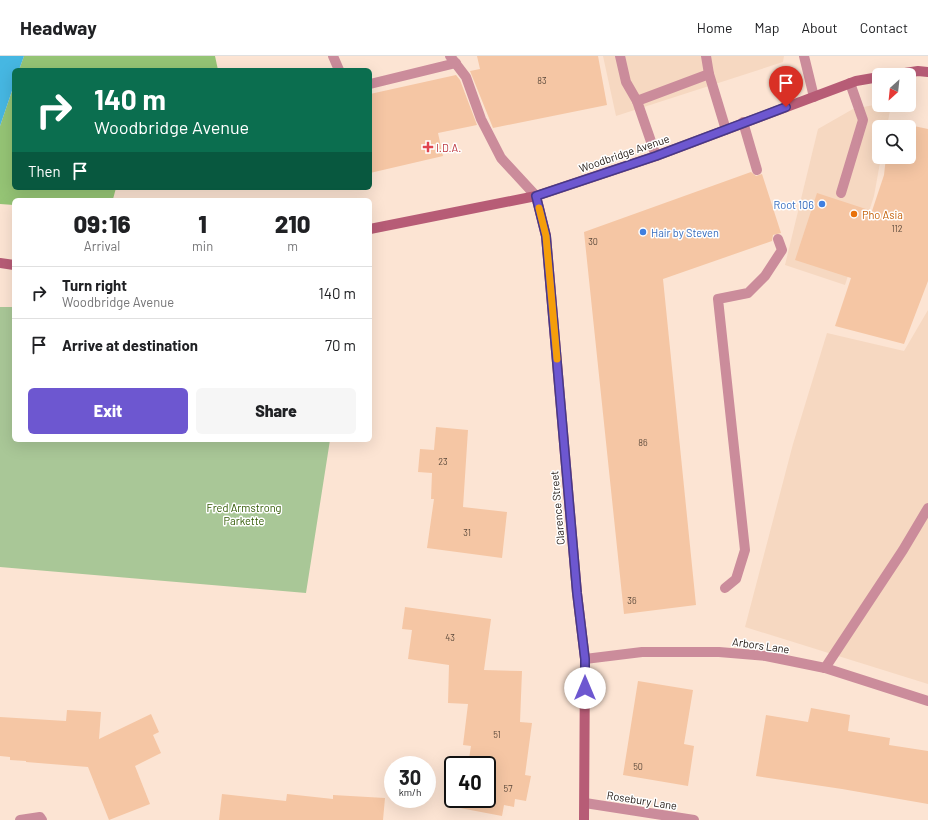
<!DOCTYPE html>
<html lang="en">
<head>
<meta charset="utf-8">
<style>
  body { margin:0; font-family:Barlow,sans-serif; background:#f6f6f6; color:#202124; height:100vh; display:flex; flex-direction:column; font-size:15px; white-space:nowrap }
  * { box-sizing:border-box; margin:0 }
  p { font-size:13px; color:#757577 }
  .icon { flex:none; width:22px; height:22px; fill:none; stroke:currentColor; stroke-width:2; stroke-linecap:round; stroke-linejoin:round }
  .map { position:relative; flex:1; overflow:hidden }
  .panel { position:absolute; left:12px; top:142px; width:360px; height:244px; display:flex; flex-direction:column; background:#fff; border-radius:6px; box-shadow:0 4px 16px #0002 }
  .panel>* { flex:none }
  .guide { position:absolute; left:12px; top:12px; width:360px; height:122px; border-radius:6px; box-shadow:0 4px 16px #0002; background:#0b6e4f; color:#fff; overflow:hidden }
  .needle { width:26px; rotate:207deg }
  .fabs { position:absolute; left:872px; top:12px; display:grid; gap:8px }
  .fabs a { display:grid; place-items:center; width:44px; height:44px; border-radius:6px; background:#fff; box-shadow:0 4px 16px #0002; font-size:20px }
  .speed { position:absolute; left:384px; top:700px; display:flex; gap:8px; font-size:20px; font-weight:700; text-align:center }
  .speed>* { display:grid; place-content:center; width:52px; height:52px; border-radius:50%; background:#fff; box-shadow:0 4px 16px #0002; line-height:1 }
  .speed small { font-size:10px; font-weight:400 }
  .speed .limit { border:2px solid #111; border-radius:6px; background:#fff; color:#111 }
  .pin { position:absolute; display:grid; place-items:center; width:34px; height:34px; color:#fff; margin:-41px -17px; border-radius:50% 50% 50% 0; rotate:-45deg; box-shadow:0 0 4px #0007 }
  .pin .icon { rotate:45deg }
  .me { position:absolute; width:44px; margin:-22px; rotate:0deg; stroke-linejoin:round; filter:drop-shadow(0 0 3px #0008) }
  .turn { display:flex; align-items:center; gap:14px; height:84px; padding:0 16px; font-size:18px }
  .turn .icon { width:52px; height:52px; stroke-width:2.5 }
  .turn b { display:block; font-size:28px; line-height:34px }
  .then { display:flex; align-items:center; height:38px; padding:0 16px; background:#0003; gap:8px; font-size:15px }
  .eta { display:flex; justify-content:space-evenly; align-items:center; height:68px; text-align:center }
  .eta b { font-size:24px; font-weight:800; line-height:28px }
  .primary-button { display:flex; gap:8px; margin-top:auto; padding:8px 16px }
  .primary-button a { flex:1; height:46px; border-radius:6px; background:#6d57d0; color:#fff; font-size:16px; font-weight:800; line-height:46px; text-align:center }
  .primary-button a+a { background:#f6f6f6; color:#202124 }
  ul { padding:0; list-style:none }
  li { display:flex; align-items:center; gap:12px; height:52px; padding:0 16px; border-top:1px solid #e0e0e0 }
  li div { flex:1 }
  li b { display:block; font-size:15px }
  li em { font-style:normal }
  header { display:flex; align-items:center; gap:24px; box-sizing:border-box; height:56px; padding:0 20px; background:#fff; border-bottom:1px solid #e0e0e0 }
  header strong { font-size:19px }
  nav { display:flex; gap:22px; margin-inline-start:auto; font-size:14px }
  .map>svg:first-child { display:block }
  .built { fill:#f6d8c1 }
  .green { fill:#a9c797 }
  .forest { fill:#95c475 }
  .water { fill:#46b7e2 }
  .building { fill:#f5c6a4 }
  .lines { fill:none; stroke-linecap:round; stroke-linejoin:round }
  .lane { stroke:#cb8c9b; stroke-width:10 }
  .street { stroke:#cb8c9b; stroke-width:10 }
  .secondary { stroke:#b75c76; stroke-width:10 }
  .route-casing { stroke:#473987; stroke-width:10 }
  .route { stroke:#6d57d0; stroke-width:7 }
  .slow { stroke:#f59e0b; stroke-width:7 }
  .health-dot { fill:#e0444e; stroke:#fff; stroke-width:1.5 }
  .shop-dot { fill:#3f7fe0; stroke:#fff; stroke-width:1.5 }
  .food-dot { fill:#e8710a; stroke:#fff; stroke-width:1.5 }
  .labels { text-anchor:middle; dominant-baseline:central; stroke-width:3; stroke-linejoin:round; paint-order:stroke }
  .number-label { font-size:9px; fill:#5c4a3c }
  .health-label { font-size:11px; fill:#be3a42; stroke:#fff; text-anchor:start }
  .street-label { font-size:11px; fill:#29201a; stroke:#fff }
  .shop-label { font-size:11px; fill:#366cbe; stroke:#fff; text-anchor:end }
  .food-label { font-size:11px; fill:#c56008; stroke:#fff; text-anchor:start }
  .park-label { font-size:11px; fill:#2f5800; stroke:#fff }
</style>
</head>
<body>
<header>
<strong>Headway</strong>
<nav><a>Home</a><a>Map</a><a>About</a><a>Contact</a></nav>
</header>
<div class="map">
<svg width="928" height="764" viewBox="0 0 928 764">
  <rect width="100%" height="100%" fill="#fce4d3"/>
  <!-- built -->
  <g class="built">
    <path d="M603 0H784L783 6 616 60Z"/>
    <path d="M879 48 891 49 887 71H879V101H881L874 140 845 229 785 209 818 73 853 53Z"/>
    <path d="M928 254V628L745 571 793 388 827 277 904 295Z"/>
  </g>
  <!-- green -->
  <path class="green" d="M0 251H14V384H330L306 537 0 511Z"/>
  <!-- forest -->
  <g class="forest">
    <path d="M24 0H215L218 14H19Z"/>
    <path d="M14 29V132H116L113 143 14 144V149L0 148V70Z"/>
  </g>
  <!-- water -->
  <path class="water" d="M0 0H24L19 14H14V29L0 70Z"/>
  <!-- building -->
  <g class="building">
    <path d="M477 0H598L607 49 493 72 470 15 480 13Z"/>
    <path d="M456 19 460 24 477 69 438 77 443 100 370 117V38Z"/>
    <path d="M890 65 928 73V225L904 288 835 270 851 222 795 204 817 137 872 155 884 119 886 101H909V71H890Z"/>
    <path d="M751 116 756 120 762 118 781 177 773 179 772 185 663 223 696 549 624 558 584 176Z"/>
    <path d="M436 371 468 374 463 451 507 456 502 502 427 492 434 443H431L432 417 418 416 420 393 434 394Z"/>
    <path d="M405 551 491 563 484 614 522 615 520 666 532 667 525 719 531 720 526 745 515 743 514 751 504 749 502 760 460 752 461 743H487V709H468L471 690 463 689 468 648 448 647 449 609 408 603 412 574 402 573Z"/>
    <path d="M638 625 693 634 684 688 694 690 688 730 623 719Z"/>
    <path d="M811 652 850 659 848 675 890 682 889 689 928 695V748L842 733 756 720 766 659 808 666Z"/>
    <path d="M67 654 101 656 99 683 151 658 159 676 153 679 161 697 135 710 150 748 109 764 88 711 26 706V705L10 704V701L0 700V661L66 665Z"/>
    <path d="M222 738 286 745 287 738 333 743V739L385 742 383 764H219Z"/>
  </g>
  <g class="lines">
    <!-- lane -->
    <g class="lane">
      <path d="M333 0 339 14"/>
      <path d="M450 0 466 21 481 63 501 102 536 140"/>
      <path d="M620 0 626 26 637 45"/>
      <path d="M706 0 709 18 726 74"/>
      <path d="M804 0 814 41"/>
      <path d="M370 28 456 7"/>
      <path d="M743 66 757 114"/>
      <path d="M656 100 637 45 709 18"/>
      <path d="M841 137 863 64 850 27"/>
      <path d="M725 532 736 523 745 494 718 243 748 237 765 220 782 194 778 183"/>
      <path d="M825 612 903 494 928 452"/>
    </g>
    <!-- street -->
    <g class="street">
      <path d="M585 603 642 596H719L766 600 825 612 928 645"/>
      <path d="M585 747 694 764"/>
      <path d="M20 764 40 761 42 764"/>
    </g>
    <!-- secondary -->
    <g class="secondary">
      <path d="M892 19 918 15 928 16"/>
      <path d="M536 140 546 180 577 537 585 603 584 764"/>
      <path d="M370 173 536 140 656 100 856 25 879 21"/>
      <path d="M0 207 14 209"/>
    </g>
  </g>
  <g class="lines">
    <!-- route casing -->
    <g class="route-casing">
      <path id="route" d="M585 632V603L577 537 546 180 536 140 656 100 786 51"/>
    </g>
    <!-- route -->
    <use href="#route" class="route"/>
    <!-- slow -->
    <path class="slow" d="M539 152 546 180 557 303"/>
  </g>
  <!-- markers -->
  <path class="health-dot" d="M426 85h4v4h4v4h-4v4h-4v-4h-4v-4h4z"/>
  <g class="shop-dot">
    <circle cx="822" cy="148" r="4"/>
    <circle cx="643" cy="176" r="4"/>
  </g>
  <circle class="food-dot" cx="854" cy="158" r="4"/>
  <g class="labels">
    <!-- number labels -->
    <g class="number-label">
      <text x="542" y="24">83</text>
      <text x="897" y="172">112</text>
      <text x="593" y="185">30</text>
      <text x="643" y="386">86</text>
      <text x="443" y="405">23</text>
      <text x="467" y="476">31</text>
      <text x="632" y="544">36</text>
      <text x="450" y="581">43</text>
      <text x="497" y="678">51</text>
      <text x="638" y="710">50</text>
      <text x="508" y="732">57</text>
    </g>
    <!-- health labels -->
    <g class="health-label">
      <text x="436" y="91">I.D.A.</text>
    </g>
    <!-- street labels -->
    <g class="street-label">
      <text transform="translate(624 97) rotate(-19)">Woodbridge Avenue</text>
      <text transform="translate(557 452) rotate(-95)">Clarence Street</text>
      <text transform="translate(761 589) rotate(8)">Arbors Lane</text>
      <text transform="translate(642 744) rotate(9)">Rosebury Lane</text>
    </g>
    <!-- shop labels -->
    <g class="shop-label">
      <text x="814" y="148">Root 106</text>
      <text x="651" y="176" text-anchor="start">Hair by Steven</text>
    </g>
    <!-- food labels -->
    <g class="food-label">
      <text x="862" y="158">Pho Asia</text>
    </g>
    <!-- park labels -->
    <g class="park-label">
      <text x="244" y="451">Fred Armstrong<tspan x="244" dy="13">Parkette</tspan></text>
    </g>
  </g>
</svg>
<div class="fabs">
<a><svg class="needle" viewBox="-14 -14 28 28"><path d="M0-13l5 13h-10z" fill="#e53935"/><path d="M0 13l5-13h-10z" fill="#757577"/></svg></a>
<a><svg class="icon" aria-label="search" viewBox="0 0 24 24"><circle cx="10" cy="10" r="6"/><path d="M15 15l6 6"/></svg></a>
</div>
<div class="speed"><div>30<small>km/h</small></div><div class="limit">40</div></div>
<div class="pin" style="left:786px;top:51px;background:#d93025"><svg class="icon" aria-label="arrive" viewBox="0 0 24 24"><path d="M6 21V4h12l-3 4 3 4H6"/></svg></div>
<svg class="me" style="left:585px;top:632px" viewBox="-20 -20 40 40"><circle r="19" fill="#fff"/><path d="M0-13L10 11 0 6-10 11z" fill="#6d57d0"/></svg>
<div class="guide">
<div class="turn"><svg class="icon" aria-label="right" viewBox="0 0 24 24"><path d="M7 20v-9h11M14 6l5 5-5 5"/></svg><div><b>140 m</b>Woodbridge Avenue</div></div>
<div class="then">Then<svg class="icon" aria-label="arrive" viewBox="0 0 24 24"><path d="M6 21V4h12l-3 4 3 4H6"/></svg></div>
</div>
<section class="panel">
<div class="eta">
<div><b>09:16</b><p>Arrival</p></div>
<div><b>1</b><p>min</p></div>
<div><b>210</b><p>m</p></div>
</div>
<ul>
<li><svg class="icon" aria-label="right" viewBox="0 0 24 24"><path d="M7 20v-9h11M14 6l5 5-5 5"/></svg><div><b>Turn right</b><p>Woodbridge Avenue</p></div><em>140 m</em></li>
<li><svg class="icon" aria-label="arrive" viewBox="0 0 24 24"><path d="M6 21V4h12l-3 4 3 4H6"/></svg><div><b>Arrive at destination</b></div><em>70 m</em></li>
</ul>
<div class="primary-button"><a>Exit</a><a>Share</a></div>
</section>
</div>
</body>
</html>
